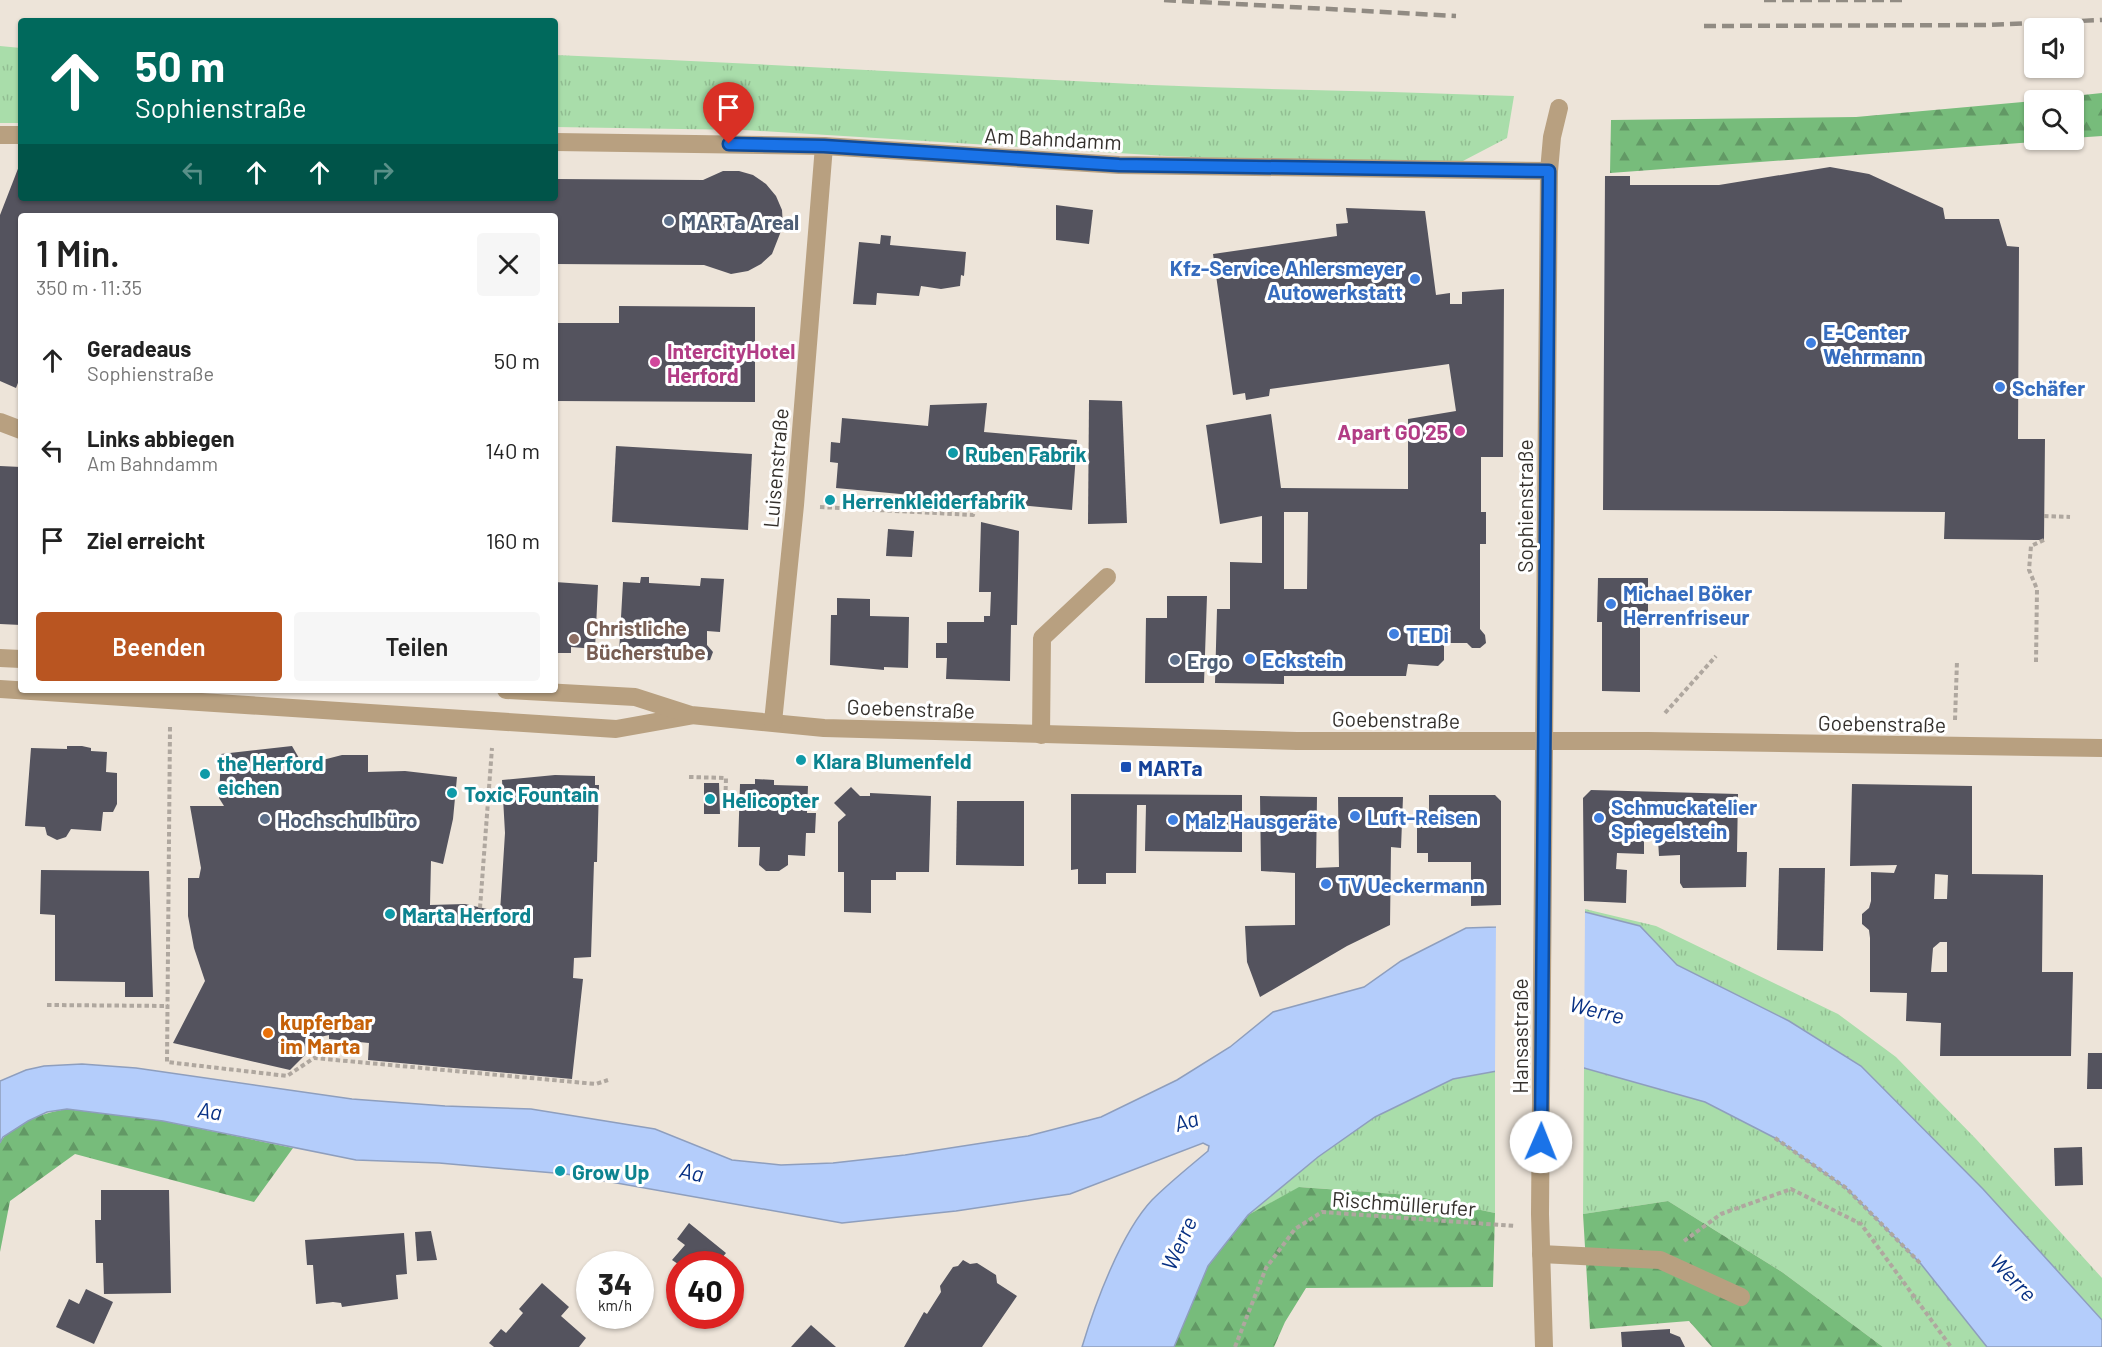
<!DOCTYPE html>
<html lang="de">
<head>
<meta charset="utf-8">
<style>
  body { margin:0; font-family:Barlow,sans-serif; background:#f6f6f6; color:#222; height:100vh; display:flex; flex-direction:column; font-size:22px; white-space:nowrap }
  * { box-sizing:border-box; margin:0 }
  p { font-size:20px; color:#767676 }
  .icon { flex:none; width:33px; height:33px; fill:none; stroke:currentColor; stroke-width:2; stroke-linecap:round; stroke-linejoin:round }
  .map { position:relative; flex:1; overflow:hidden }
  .panel { position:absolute; left:18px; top:213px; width:540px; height:480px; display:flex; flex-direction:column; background:#fff; border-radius:6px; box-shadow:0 2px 4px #0004 }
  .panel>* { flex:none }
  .hud { position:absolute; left:18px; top:18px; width:540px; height:183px; border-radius:6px; box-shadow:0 2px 4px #0004; background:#00695c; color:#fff; overflow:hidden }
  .fabs { position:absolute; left:2024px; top:18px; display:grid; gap:12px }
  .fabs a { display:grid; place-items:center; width:60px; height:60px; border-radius:6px; background:#fff; box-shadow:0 2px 4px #0004; font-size:30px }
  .speed { position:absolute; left:576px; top:1251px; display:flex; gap:12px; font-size:30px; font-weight:700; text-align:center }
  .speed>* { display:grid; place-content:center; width:78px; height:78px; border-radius:50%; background:#fff; box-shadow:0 2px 4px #0004; line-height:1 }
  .speed small { font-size:15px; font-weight:400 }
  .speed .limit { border:9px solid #d22; background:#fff; color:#111 }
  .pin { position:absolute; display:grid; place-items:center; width:51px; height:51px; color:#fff; margin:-62px -26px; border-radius:50% 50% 50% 0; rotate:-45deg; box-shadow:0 0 6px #0007 }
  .pin .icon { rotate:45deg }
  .me { position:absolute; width:66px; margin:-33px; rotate:1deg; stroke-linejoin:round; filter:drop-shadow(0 0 4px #0008) }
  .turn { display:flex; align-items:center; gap:21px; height:126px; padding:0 18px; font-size:27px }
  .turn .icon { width:78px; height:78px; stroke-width:2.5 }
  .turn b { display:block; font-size:42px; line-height:51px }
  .lanes { display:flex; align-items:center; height:57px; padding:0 18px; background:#0003; justify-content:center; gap:30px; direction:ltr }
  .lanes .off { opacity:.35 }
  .round { display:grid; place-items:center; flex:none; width:63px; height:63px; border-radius:6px; background:#f6f6f6 }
  .head { display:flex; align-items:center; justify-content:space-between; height:102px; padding:0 18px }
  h1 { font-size:36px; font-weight:600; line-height:45px }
  .cta { display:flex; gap:12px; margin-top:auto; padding:12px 18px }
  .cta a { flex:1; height:69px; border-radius:6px; background:#b95521; color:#fff; font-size:24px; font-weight:600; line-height:69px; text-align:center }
  .cta a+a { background:#f6f6f6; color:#222 }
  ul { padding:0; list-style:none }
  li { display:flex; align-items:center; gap:18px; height:90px; padding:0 18px }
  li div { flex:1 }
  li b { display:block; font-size:22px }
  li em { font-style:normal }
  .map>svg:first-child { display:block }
  .grass { fill:url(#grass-tufts) }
  .forest { fill:url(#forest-firs) }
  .water { fill:#b4cdfb; stroke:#8e9ebd; stroke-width:1.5 }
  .pier { fill:#ede4d9 }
  .building { fill:#54535e; fill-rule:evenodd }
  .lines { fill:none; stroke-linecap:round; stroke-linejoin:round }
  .path { stroke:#afa79f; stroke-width:4; stroke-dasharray:4.5 3; stroke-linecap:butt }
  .minor { stroke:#b8a080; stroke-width:18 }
  .rail { stroke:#918b83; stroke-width:4.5; stroke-dasharray:12 6; stroke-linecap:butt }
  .route-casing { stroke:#114b97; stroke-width:15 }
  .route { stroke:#1a73e8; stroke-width:10 }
  .service-dot { fill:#5c6f8a; stroke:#fff; stroke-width:2 }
  .shop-dot { fill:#3f7fe0; stroke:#fff; stroke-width:2 }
  .hotel-dot { fill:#d1479c; stroke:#fff; stroke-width:2 }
  .culture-dot { fill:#0f9aa8; stroke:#fff; stroke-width:2 }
  .education-dot { fill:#8d6e63; stroke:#fff; stroke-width:2 }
  .transit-dot { fill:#1a4fb4; stroke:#fff; stroke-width:2 }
  .food-dot { fill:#e8710a; stroke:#fff; stroke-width:2 }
  .labels { text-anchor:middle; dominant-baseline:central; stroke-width:6; stroke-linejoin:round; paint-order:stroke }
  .street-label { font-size:21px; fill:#34302c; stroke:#fff }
  .service-label { font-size:21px; font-weight:bold; fill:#4e5e75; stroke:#fff; text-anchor:start }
  .shop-label { font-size:21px; font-weight:bold; fill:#366cbe; stroke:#fff; text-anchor:start }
  .hotel-label { font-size:21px; font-weight:bold; fill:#b23c85; stroke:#fff; text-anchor:start }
  .culture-label { font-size:21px; font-weight:bold; fill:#0d838f; stroke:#fff; text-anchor:start }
  .education-label { font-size:21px; font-weight:bold; fill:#785e54; stroke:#fff; text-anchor:start }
  .transit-label { font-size:21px; font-weight:bold; fill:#164399; stroke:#fff; text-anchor:start }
  .food-label { font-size:21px; font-weight:bold; fill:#c56008; stroke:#fff; text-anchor:start }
  .water-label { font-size:22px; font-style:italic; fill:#083184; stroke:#fff }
</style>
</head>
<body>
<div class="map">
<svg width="2102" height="1347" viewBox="0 0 2102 1347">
  <defs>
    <pattern id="grass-tufts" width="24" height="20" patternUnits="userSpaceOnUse" patternTransform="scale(1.5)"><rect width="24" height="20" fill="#a9ddaa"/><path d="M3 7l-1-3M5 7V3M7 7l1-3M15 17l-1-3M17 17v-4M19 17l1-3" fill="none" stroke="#92be92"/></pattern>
    <pattern id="forest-firs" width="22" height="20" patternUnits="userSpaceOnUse" patternTransform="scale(1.5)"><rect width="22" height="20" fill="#77bc7b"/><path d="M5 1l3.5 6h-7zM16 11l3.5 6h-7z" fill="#629965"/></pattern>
  </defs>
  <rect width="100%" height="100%" fill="#ede4d9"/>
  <!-- grass -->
  <g class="grass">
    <path d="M0 46 21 48V123H0Z"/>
    <path d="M555 55C754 63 953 75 1152 85 1273 90 1393 91 1514 96L1507 138 1461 162 1438 167 1167 156 744 130 555 127Z"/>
    <path d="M1585 909 1656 926 1838 1014 1896 1057 1976 1139 2102 1278V1320L1983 1189 1861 1066 1789 1021 1677 965 1640 926 1585 912Z"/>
    <path d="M1584 1068 1705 1102 1775 1138 1846 1188 1921 1264 1987 1347H1883L1782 1272 1668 1201 1583 1214Z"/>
    <path d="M1495 1070V1213L1410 1195 1300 1187 1248 1215 1318 1157 1375 1117 1453 1079Z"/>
  </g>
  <!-- forest -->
  <g class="forest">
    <path d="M2102 93V136L2073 138V100H2035Z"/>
    <path d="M2034 101V140H2060L1610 173 1611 120 1856 117Z"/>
    <path d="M67 1109 163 1121 293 1148 254 1202 75 1154 10 1201 0 1252V1143C12 1122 44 1113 67 1109Z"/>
    <path d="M1299 1187 1410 1195 1495 1213 1493 1287 1306 1288 1285 1322 1274 1347H1174L1208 1266 1248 1215Z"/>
    <path d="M1668 1201 1782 1272 1883 1347H1712L1689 1321 1590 1329 1583 1214Z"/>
  </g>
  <!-- water -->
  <path class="water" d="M1585 912 1640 926 1677 965 1789 1021 1861 1066 1983 1189 2102 1320V1347H1987L1921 1264 1846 1188 1775 1138 1705 1102 1584 1068 1530 1065 1453 1079 1375 1117 1318 1157 1248 1215 1208 1266 1174 1347H1082C1095 1304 1121 1233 1152 1200 1169 1183 1189 1167 1208 1151L1209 1146 1203 1143 1070 1194 956 1211 842 1223 566 1174 439 1163 356 1160 163 1121 67 1109 47 1112 28 1121 3 1137 0 1143V1081L26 1070 44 1066 82 1064 136 1068 352 1099 445 1106 531 1109 655 1129 732 1160 781 1165 833 1163 905 1155 1028 1136 1101 1117 1177 1080 1230 1047 1273 1012 1364 987 1401 961 1466 928 1496 927Z"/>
  <!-- pier -->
  <path class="pier" d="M1585 909 1584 1071 1531 1068 1495 1073 1496 924Z"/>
  <!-- building -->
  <g class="building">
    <path d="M21 161V198H555V179L703 180 723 171H739L753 175 766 184 776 196 782 210 783 226 772 254 761 264 748 271 731 274 704 265 555 264V216H21V375L16 388 0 381V215Z"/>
    <path d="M1830 167 1869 174 1943 208 1945 219H1999L2007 246 2019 247 2018 439H2045L2044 540 1944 539 1945 512 1603 510 1605 176H1630V185H1719Z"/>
    <path d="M1056 205 1093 210 1089 244 1056 240Z"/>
    <path d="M1346 208 1425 211 1436 295 1450 293V304H1462V292L1504 289 1503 457H1481V512H1486V544H1480V629L1485 635 1486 643 1480 648H1472L1467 643H1444V660L1438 666 1408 664 1406 676H1284V684L1215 683 1217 609H1230V562L1262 563V516L1220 524 1206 425 1271 414 1281 488 1408 489V419L1456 411 1449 364 1270 389 1269 396 1246 400 1245 393 1233 395 1213 254 1337 236 1336 224 1348 223ZM1284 512H1308L1307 589H1284Z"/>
    <path d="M881 235 891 236 890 245 966 252 964 276 961 275 960 286 941 289 921 286 919 296 877 293 876 305 853 304 859 242 880 244Z"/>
    <path d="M619 306 755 307V402L555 401V323H619Z"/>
    <path d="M1089 400 1122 401 1127 523 1088 524Z"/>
    <path d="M987 403 984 432 1077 440 1072 510 836 488 838 463 830 462 831 442 840 443 842 418 928 426 930 405Z"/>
    <path d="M616 446 752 454 748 530 612 522Z"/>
    <path d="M0 466 21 467V625L0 624Z"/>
    <path d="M981 522 1019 531 1017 625H1011L1010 681 946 679 947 658H936V643H947V622H984V616H990L991 592H979Z"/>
    <path d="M888 529 914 531 912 557 886 556Z"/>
    <path d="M641 577H649V583L700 586 701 578 724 579 720 632 707 631V645L713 652 710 660 701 661 696 654 619 653 623 582 640 583Z"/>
    <path d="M1598 578H1648V623H1640V692L1602 691V622H1597Z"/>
    <path d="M555 582 598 585 595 649 571 647V653H555Z"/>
    <path d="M1167 596H1207L1204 683H1145L1146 618H1167Z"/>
    <path d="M837 598 870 599V616L909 617 908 668 884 667V670L830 665 831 615H837Z"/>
    <path d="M67 746H82L91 748V751L107 752 106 772 117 773V804L113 812H103L101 831 71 829 66 837 57 840 47 835 45 827 25 826 31 748 67 749Z"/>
    <path d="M292 746 303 765 342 755H368V772L405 771 457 777 453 819 443 864 431 861 430 905 465 904 500 912 505 833 502 780 555 775 595 776V785H599L597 862H594L591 957 574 958 573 978 583 979 572 1079 368 1060 369 1043 329 1039V1035L320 1037 315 1045 290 1070 173 1043 205 981 194 948 188 916V878H199L201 868 190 806H224L219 798 221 754Z"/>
    <path d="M755 779 774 780V785L808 786 807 813H816L815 833H806L805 856 788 855V865L779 871H766L759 865 760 847H738L740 784H755Z"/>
    <path d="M704 783H719L720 814H704Z"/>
    <path d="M1852 784 1972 786V874L2043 875 2042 972H2073L2071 1056H1940L1941 1023 1906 1021 1907 993 1870 992V938L1869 930 1862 924V914L1869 908 1871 901V872L1894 873 1897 865 1850 866ZM1935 874 1948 875 1947 899H1934ZM1940 942H1947V972H1931L1933 948Z"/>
    <path d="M851 787 860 796H870V793L931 796 929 872H896V880H871V913L844 912V872H838V822L846 815 834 803Z"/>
    <path d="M1591 790 1738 794 1737 852H1747L1746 887 1683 888 1680 883V855L1659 856 1658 840H1644V854L1617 853 1616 869 1627 870 1626 903 1584 901 1583 798Z"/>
    <path d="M1071 794 1242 795V852L1145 851 1146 805H1137L1136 873H1106V884H1078V869L1071 870Z"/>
    <path d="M1429 795H1495L1501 801V905L1471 906V862H1428V853H1417V821H1429Z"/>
    <path d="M1260 796 1317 797 1316 868 1339 867 1338 797H1403L1401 848 1391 847 1390 925 1347 946 1260 997 1247 962 1245 926 1295 925V873L1261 871Z"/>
    <path d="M957 801H1024V866L956 865Z"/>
    <path d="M1779 868H1825L1823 951 1777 950Z"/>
    <path d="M41 870 149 871 153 997H125V982L55 981V915L40 914Z"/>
    <path d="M2088 1053H2102V1089H2087Z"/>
    <path d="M2082 1147 2083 1185 2055 1186 2054 1148Z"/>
    <path d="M101 1190H169L171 1293 104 1294 103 1263H96L95 1220H101Z"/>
    <path d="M689 1223 726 1253 717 1264H678L672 1260 685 1245 677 1239Z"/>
    <path d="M431 1231 437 1260 417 1261 415 1232Z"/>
    <path d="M404 1233 407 1274 396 1275 398 1299 342 1307 341 1303 333 1302 316 1304 313 1265H307L305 1240Z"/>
    <path d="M963 1260 970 1264 977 1263 996 1275 997 1283 1017 1296 982 1347H904L924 1312 927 1314 941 1292 940 1286 953 1267 958 1266Z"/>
    <path d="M542 1283 569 1307 561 1316 586 1338 579 1347H494L489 1343 501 1329 506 1333 523 1313 519 1309Z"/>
    <path d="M86 1289 113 1302 94 1344 56 1327 69 1299 79 1304Z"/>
    <path d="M811 1325 836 1347H791Z"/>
    <path d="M1670 1329V1333L1680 1337 1685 1347H1622L1621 1332Z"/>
  </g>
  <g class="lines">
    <!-- path -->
    <g class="path">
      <path d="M820 507 973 515 975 505"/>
      <path d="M2044 516 2070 517"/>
      <path d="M2036 662 2037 589 2029 570 2031 546 2044 540"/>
      <path d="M1665 713 1716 656"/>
      <path d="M1955 720 1957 661"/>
      <path d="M170 727 167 1062 287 1076 314 1058 596 1084 608 1080"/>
      <path d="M689 777 726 778 725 810"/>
      <path d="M480 908 492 748"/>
      <path d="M47 1005 168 1006"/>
      <path d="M1775 1138 1846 1188 1921 1264"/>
      <path d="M1684 1241 1721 1214 1791 1189 1861 1224 1951 1347"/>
      <path d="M1235 1347 1266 1268 1295 1229 1322 1212 1515 1226"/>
    </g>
    <!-- minor -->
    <g class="minor">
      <path d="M0 135H21"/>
      <path d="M555 142 824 146 1119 165 1549 171"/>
      <path d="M0 422 21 430"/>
      <path d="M0 658 21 659"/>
      <path d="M0 689 616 729 689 716"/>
      <path d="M506 690 635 697 691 715 824 728 1297 741H1648L2102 748"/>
      <path d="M773 722 795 505 824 146"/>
      <path d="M1041 735 1042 638 1107 577"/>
      <path d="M1541 1254 1660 1260 1741 1297"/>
      <path d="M1544 1347 1540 1214 1549 171 1552 137 1559 108"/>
    </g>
    <!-- rail -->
    <g class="rail">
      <path d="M1164 0 1456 16"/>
      <path d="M1764 0H1904"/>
      <path d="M1704 26 1987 25 2102 20"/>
    </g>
  </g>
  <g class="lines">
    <!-- route casing -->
    <g class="route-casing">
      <path id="route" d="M729 144 824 146 1119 165 1549 171 1541 1142"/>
    </g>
    <!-- route -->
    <use href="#route" class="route"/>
  </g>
  <!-- markers -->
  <g class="service-dot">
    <circle cx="669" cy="221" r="6"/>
    <circle cx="1175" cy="660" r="6"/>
    <circle cx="265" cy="819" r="6"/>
  </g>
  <g class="shop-dot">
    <circle cx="1415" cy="279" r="6"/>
    <circle cx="1811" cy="343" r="6"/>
    <circle cx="2000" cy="387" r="6"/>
    <circle cx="1611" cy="604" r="6"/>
    <circle cx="1394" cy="634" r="6"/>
    <circle cx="1250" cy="659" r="6"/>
    <circle cx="1355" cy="816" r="6"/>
    <circle cx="1599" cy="818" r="6"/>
    <circle cx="1173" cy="820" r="6"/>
    <circle cx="1326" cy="884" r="6"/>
  </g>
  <g class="hotel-dot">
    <circle cx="655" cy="362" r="6"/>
    <circle cx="1460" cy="431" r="6"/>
  </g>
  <g class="culture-dot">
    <circle cx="953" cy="453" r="6"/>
    <circle cx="830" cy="500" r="6"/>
    <circle cx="801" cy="760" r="6"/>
    <circle cx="205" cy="774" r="6"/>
    <circle cx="452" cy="793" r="6"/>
    <circle cx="710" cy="799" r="6"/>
    <circle cx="390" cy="914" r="6"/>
    <circle cx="560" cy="1171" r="6"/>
  </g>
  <circle class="education-dot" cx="574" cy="639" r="6"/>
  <rect class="transit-dot" x="1120" y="761" width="12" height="12" rx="3"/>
  <circle class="food-dot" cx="268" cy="1033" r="6"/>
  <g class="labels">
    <!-- street labels -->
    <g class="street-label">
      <text transform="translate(1053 138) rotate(3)">Am Bahndamm</text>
      <text transform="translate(775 468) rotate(-85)">Luisenstraße</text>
      <text transform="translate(1524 506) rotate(-90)">Sophienstraße</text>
      <text transform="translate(911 708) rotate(2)">Goebenstraße</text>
      <text transform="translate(1396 719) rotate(1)">Goebenstraße</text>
      <text transform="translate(1882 723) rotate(1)">Goebenstraße</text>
      <text transform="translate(1519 1036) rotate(-90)">Hansastraße</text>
      <text transform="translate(1404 1203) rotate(4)">Rischmüllerufer</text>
    </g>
    <!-- service labels -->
    <g class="service-label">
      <text x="681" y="221">MARTa Areal</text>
      <text x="1187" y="660">Ergo</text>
      <text x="277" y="819">Hochschulbüro</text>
    </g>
    <!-- shop labels -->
    <g class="shop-label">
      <text x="1403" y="267" text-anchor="end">Kfz-Service Ahlersmeyer<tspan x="1403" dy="24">Autowerkstatt</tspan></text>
      <text x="1823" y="331">E-Center<tspan x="1823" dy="24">Wehrmann</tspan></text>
      <text x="2012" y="387">Schäfer</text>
      <text x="1623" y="592">Michael Böker<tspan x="1623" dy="24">Herrenfriseur</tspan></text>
      <text x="1406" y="634">TEDi</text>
      <text x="1262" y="659">Eckstein</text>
      <text x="1611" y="806">Schmuckatelier<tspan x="1611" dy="24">Spiegelstein</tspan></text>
      <text x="1367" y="816">Luft-Reisen</text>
      <text x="1185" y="820">Malz Hausgeräte</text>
      <text x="1338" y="884">TV Ueckermann</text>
    </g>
    <!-- hotel labels -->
    <g class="hotel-label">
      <text x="667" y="350">IntercityHotel<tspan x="667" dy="24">Herford</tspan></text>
      <text x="1448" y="431" text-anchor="end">Apart GO 25</text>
    </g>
    <!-- culture labels -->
    <g class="culture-label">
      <text x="965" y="453">Ruben Fabrik</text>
      <text x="842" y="500">Herrenkleiderfabrik</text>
      <text x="813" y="760">Klara Blumenfeld</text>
      <text x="217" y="762">the Herford<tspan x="217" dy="24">eichen</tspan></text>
      <text x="464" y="793">Toxic Fountain</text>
      <text x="722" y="799">Helicopter</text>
      <text x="402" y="914">Marta Herford</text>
      <text x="572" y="1171">Grow Up</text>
    </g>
    <!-- education labels -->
    <g class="education-label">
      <text x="586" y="627">Christliche<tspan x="586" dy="24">Bücherstube</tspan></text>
    </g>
    <!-- transit labels -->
    <g class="transit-label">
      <text x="1138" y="767">MARTa</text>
    </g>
    <!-- food labels -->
    <g class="food-label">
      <text x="280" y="1021">kupferbar<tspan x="280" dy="24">im Marta</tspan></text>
    </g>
    <!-- water labels -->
    <g class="water-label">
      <text transform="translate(1597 1009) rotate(14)">Werre</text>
      <text transform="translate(210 1110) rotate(8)">Aa</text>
      <text transform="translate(1186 1120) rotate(-17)">Aa</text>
      <text transform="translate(692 1171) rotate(12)">Aa</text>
      <text transform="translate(1178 1243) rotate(-66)">Werre</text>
      <text transform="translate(2014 1277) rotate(46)">Werre</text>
    </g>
  </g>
</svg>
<div class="fabs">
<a><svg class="icon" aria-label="sound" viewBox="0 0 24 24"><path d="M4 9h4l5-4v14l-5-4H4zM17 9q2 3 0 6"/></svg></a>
<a><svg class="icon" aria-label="search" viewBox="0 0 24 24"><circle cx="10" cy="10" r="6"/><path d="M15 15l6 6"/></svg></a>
</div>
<div class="speed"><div>34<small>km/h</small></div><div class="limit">40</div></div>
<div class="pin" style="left:729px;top:144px;background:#d93025"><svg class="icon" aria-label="arrive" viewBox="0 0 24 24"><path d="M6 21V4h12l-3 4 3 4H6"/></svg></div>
<svg class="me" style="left:1541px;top:1142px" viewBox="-20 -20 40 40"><circle r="19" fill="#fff"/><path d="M0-13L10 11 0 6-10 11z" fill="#1a73e8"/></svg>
<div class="hud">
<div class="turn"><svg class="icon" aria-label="ahead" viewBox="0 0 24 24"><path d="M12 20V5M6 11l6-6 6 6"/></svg><div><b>50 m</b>Sophienstraße</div></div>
<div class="lanes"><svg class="icon off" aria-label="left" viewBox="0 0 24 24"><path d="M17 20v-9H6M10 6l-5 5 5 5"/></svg><svg class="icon" aria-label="ahead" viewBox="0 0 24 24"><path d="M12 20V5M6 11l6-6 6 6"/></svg><svg class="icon" aria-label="ahead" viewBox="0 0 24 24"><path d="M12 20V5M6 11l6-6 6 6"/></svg><svg class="icon off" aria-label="right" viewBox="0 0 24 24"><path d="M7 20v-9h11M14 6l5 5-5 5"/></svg></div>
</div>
<section class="panel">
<div class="head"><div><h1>1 Min.</h1><p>350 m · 11:35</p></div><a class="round"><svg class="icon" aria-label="close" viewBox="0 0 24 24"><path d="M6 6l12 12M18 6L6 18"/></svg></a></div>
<ul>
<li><svg class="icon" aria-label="ahead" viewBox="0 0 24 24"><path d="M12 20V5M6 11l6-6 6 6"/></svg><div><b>Geradeaus</b><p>Sophienstraße</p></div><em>50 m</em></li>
<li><svg class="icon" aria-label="left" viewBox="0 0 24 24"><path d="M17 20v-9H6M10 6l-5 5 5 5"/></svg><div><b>Links abbiegen</b><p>Am Bahndamm</p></div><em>140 m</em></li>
<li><svg class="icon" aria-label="arrive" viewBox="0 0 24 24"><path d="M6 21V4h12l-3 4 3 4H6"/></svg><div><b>Ziel erreicht</b></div><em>160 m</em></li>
</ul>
<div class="cta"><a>Beenden</a><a>Teilen</a></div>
</section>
</div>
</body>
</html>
